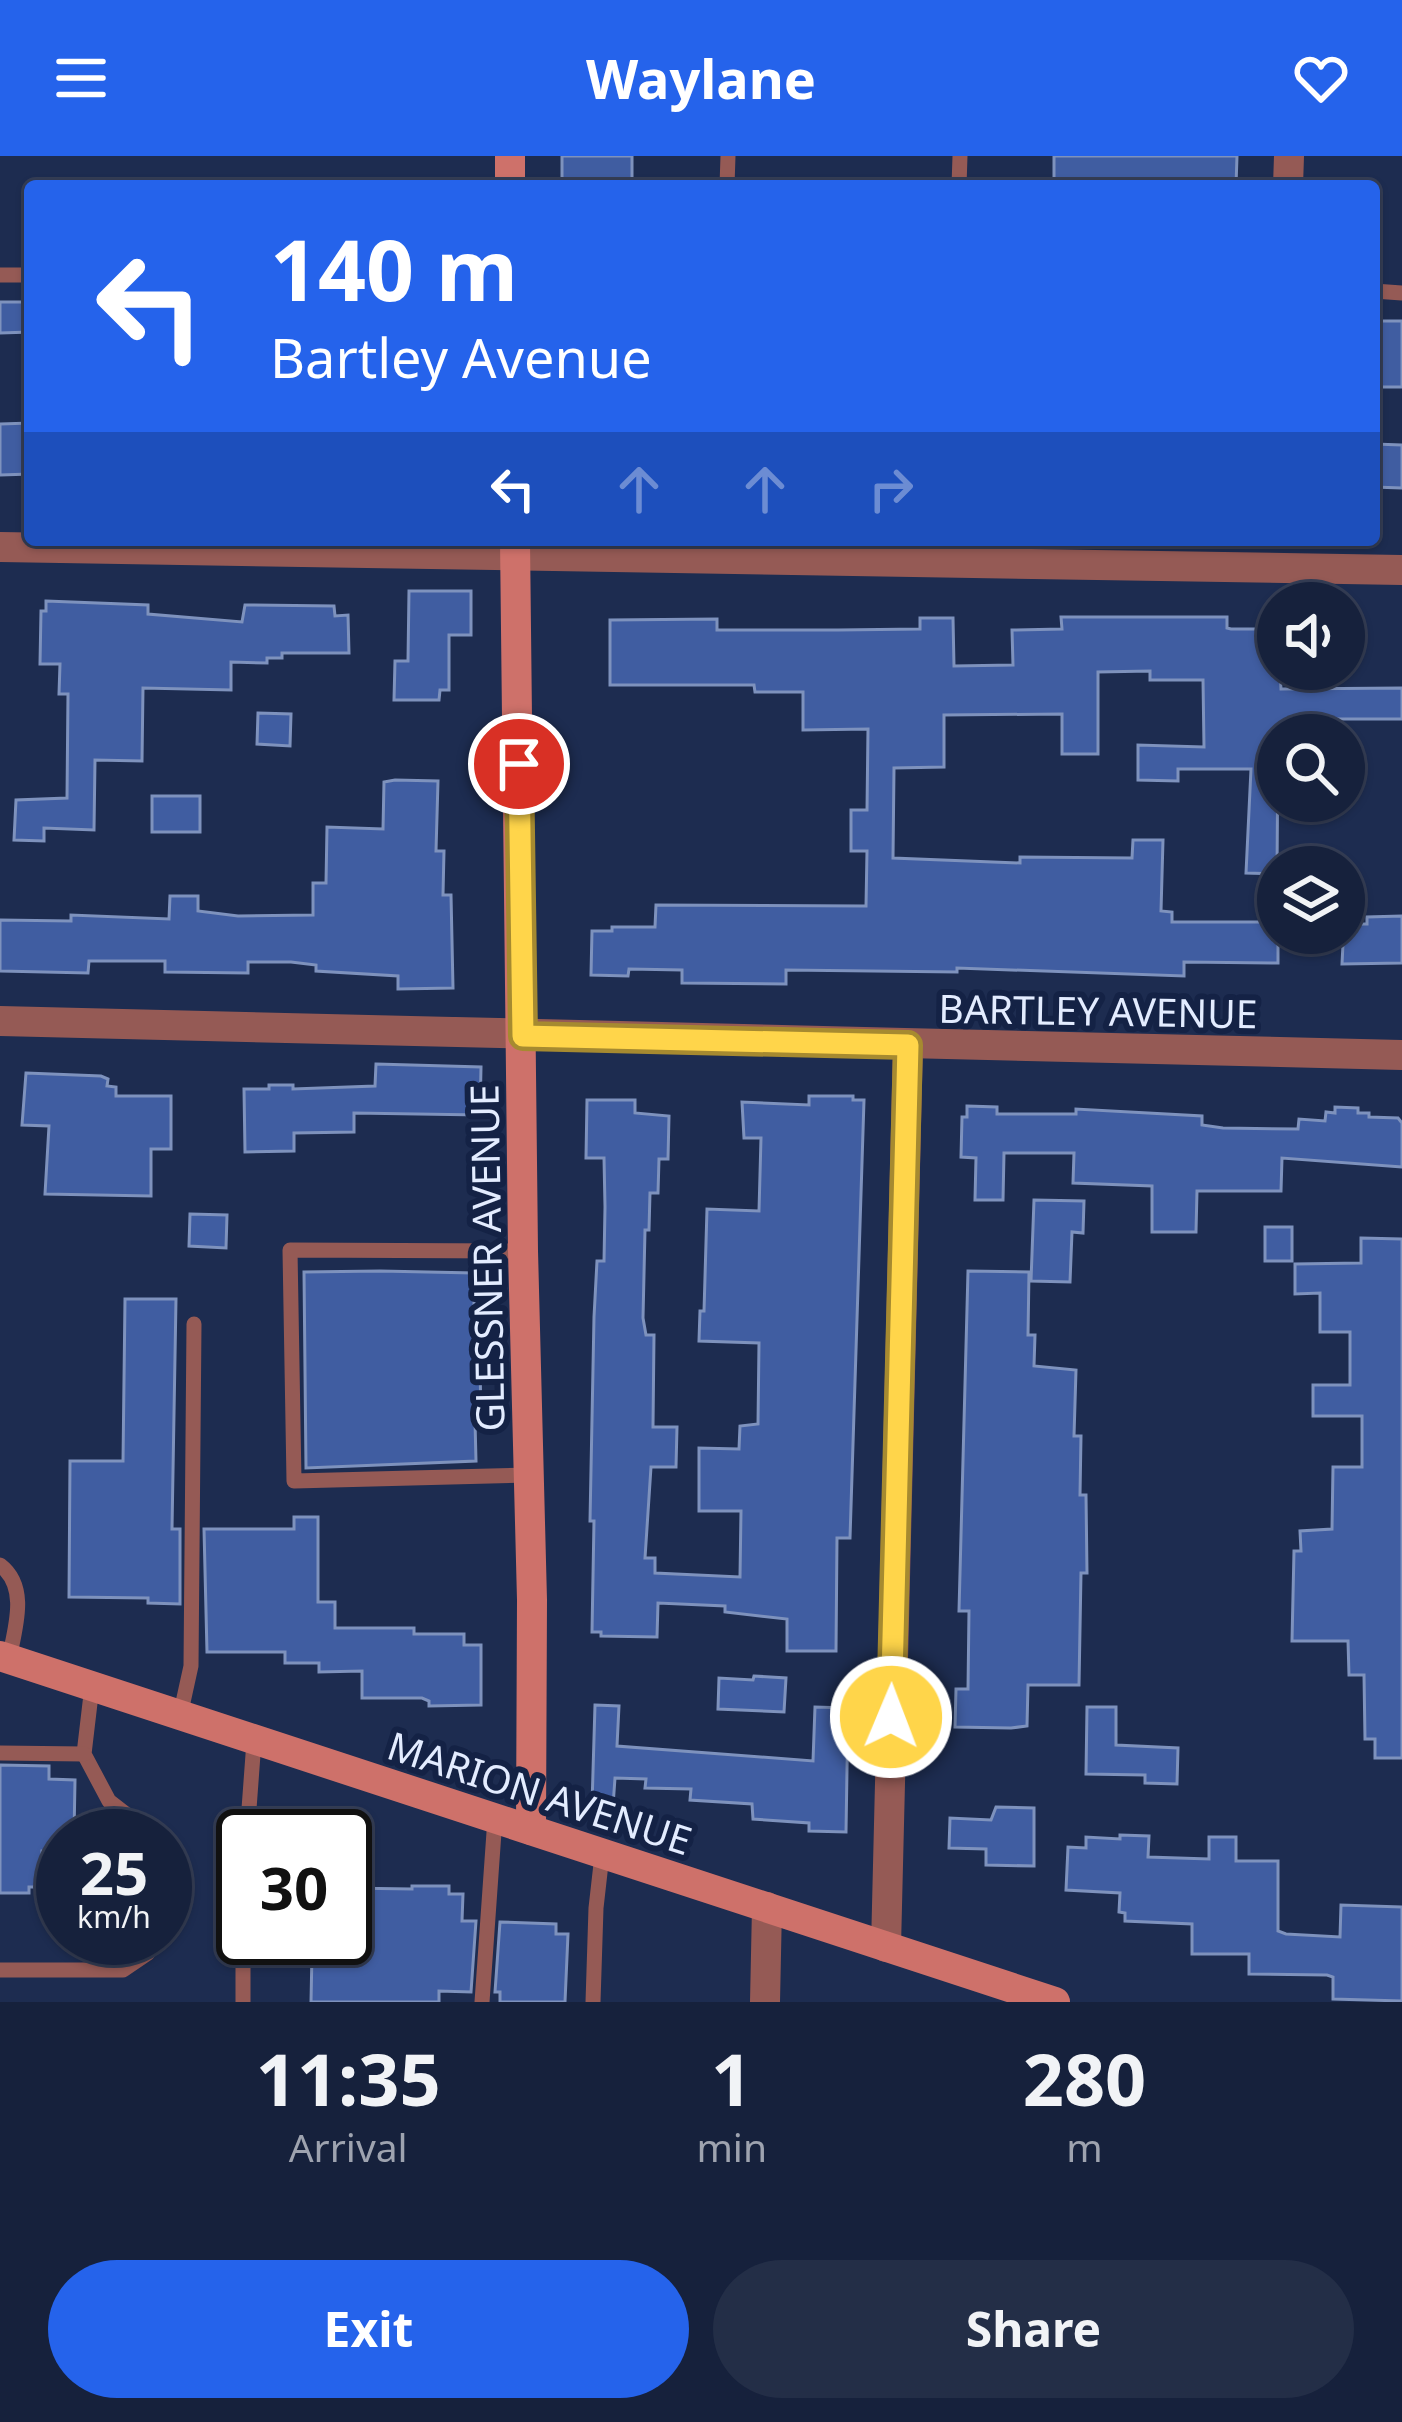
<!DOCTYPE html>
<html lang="en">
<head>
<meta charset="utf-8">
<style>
  body { margin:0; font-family:"Noto Sans",sans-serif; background:#232e47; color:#f1f3f6; height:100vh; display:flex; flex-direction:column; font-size:45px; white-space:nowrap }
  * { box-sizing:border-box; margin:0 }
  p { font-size:39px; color:#9ea3af }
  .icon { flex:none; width:66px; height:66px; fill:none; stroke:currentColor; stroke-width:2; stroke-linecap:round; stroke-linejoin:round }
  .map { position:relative; height:1846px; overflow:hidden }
  .details { display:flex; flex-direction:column; background:#16213c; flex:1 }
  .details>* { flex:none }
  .banner { position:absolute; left:24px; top:24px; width:1356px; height:366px; border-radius:12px; box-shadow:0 3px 9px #0004,0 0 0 3px #353e56; background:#2563eb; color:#fff; overflow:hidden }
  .controls { position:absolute; left:1257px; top:426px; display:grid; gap:24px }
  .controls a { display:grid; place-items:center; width:108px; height:108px; border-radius:50%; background:#16213c; box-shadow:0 3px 9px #0004,0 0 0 3px #353e56; font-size:60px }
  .speed { position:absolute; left:36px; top:1653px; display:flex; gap:24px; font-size:60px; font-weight:700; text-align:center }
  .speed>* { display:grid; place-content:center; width:156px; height:156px; border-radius:50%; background:#16213c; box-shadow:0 3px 9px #0004,0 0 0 3px #353e56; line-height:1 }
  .speed small { font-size:30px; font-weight:400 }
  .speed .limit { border:6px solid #111; border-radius:18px; background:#fff; color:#111 }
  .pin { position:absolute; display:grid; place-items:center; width:102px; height:102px; color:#fff; margin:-51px; border:6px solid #fff; border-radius:50%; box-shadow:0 3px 12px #0007 }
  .me { position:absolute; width:132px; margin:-66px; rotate:1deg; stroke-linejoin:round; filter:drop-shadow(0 0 9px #0008) }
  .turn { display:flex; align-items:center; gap:42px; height:252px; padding:0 48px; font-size:54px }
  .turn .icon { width:156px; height:156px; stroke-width:2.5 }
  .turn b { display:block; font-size:84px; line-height:102px }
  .lanes { display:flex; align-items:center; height:114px; padding:0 48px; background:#0003; justify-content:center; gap:60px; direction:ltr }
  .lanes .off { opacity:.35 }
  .eta { display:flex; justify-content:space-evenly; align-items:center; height:204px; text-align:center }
  .eta b { font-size:72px; font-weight:700; line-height:84px }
  .cta { display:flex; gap:24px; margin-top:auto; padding:24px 48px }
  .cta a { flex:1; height:138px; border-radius:72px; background:#2563eb; color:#fff; font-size:48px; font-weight:700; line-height:138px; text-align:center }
  .cta a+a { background:#232e47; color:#f1f3f6 }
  header { display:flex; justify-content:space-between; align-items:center; height:156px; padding:0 48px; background:#2563eb; color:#fff; font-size:54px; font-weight:700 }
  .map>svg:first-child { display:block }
  .building { fill:#405da1; stroke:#7e92bd; stroke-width:3 }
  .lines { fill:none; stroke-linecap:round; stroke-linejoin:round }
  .lane { stroke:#955a55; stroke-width:15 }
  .street { stroke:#955a55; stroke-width:30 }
  .secondary { stroke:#ce716a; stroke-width:30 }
  .route-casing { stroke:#a68a30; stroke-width:30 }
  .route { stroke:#ffd54a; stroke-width:21 }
  .labels { text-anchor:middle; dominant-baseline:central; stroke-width:12; stroke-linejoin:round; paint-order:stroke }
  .street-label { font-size:39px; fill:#e3ecff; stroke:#142245 }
</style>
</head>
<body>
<header><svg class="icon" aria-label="menu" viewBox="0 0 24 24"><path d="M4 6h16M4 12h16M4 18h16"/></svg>Waylane<svg class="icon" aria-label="heart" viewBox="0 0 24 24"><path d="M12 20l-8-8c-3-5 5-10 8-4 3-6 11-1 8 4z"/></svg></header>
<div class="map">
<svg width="1402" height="1846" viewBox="0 0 1402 1846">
  <rect width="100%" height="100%" fill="#1d2c50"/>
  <!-- building -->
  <g class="building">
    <rect x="562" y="0" width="70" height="30"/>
    <path d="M1054 0H1237L1236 30H1054Z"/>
    <path d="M0 146H30V176L0 177Z"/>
    <rect x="1374" y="165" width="28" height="66"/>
    <path d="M30 267V318L0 319V268Z"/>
    <path d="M1374 288 1402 289V332L1374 331Z"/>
    <path d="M409 435H471V479H449V534H440L439 544H394L395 505H408Z"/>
    <path d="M46 445 148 449V458L242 466 245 449 334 450 335 460 348 459 349 497H282V502H267V507L231 506V534L143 532 142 605 95 604 94 674 44 672V685L14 684 16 644 67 642 68 538H59L60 508H40L41 455H46Z"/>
    <path d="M1061 461H1227V472L1231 473H1278L1281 533 1402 532V563H1314V579H1278L1277 718 1246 717 1251 613H1178V625L1138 624V589L1204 591 1203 524H1150V515L1098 516V598H1062V558L944 559V611L894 612 893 702 1020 707V701L1132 702 1133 684H1163L1161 755 1172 756V766H1278V807L1184 806V820L957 812V816L786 814V828L682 827V814L629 813 628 820 591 819 592 775H612V771H655L656 749 866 750 867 695H851V654H867L868 573 803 574V536H755L754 529H610V464L717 463V474H838L920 473V462H953L954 510 1013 509 1012 474 1062 473Z"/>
    <path d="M258 557 291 558 290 590 257 588Z"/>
    <path d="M395 624 438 625 436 695H444L443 739H451L453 832 398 833V820L316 815V809L291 806H248V817L165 816V805H89L88 817 0 815V764L71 765V759L169 763 170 740H198V755L238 760 313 759V727H326L327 671 383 673 384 626Z"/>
    <rect x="152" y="640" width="48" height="36"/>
    <path d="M1402 760V807L1342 808 1344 768H1367V761Z"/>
    <path d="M376 908 481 911 480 959 354 957V976L294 977V995L245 996 244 933H269V929H293V933L375 930Z"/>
    <path d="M26 917 101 920 108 923 107 930 116 931V940H171V993H151V1040L45 1038 49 970 22 969Z"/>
    <path d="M809 940H853V944H864L850 1382H837L836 1495H787V1463L725 1456V1450L658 1447 657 1481 601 1480V1476H592L594 1365H590L594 1161 597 1105H604L605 1051 604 1002H586L587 944H635V957L669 960 668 1003H659L658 1037H650L649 1074H645L643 1162 646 1179H654L653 1271H677L676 1311H651L645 1402H655V1417L740 1421 741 1355H699V1292L739 1293 740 1270 758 1268 759 1187 699 1185 700 1155H704L707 1053 759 1055 761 982H744L742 946 809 949Z"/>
    <path d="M967 950 997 951V958H1076V953L1202 960V969L1223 972 1298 973 1299 963 1325 965 1326 956 1335 957V951L1358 952V957H1369V961L1398 962 1402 967V1011L1282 1002 1281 1035H1197L1196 1076H1152V1030L1073 1027 1074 997H1004L1003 1044H975L976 1002 961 1001 962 961H967Z"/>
    <path d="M1034 1044 1084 1045 1083 1077 1072 1076 1070 1126 1031 1125Z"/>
    <path d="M190 1058 227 1059 226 1092 189 1090Z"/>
    <rect x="1265" y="1071" width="27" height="34"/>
    <path d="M1361 1082 1402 1083V1602H1375V1583H1365L1364 1519H1349L1348 1485H1292L1294 1395H1301L1300 1375 1332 1373 1333 1311H1362V1260H1313V1229H1350V1176H1320V1137L1295 1138V1108L1361 1107Z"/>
    <path d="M380 1115 474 1117V1149H479L481 1265H475L476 1305 306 1312 304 1116Z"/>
    <path d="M968 1115 1029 1116 1028 1179H1035L1034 1210 1076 1214 1074 1280H1081L1080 1339H1086L1087 1417H1081L1079 1529H1028L1027 1570 1011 1572 955 1571 956 1533H968L969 1455H959Z"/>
    <path d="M125 1143H176L172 1373H180V1448L148 1447V1442L69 1441 70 1305H123Z"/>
    <path d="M294 1361H318V1446H335V1472H414V1478H464V1489H481V1549L429 1550V1545L422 1542H362V1515L319 1516V1507H285V1496H207L204 1373H294Z"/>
    <path d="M754 1520 786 1522 784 1556 718 1553 719 1522 753 1524Z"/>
    <path d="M595 1549 619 1550 617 1590 813 1605 815 1551 848 1552 846 1676 809 1675V1667L753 1663 752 1648 690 1644 691 1633 645 1632 646 1623 615 1622 613 1650 592 1649Z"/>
    <path d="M1087 1551H1116V1589L1178 1592 1177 1628 1145 1627V1619L1086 1618Z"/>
    <path d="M0 1609 49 1610V1623L75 1624 74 1680H63V1695H42L41 1731H29V1737H0Z"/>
    <path d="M996 1651 1034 1652V1710L986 1709V1693L949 1692 950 1662 991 1664Z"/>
    <path d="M1120 1679 1149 1680 1148 1701 1209 1703V1681H1236V1705H1278V1775L1286 1778 1340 1781 1341 1749 1402 1751V1845L1333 1843V1821L1327 1819 1249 1818V1798H1192V1768L1125 1765V1757L1119 1756 1120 1737 1066 1734 1068 1691 1086 1692V1681L1120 1683Z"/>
    <path d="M412 1730H449V1738H463L462 1765H476L471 1836 439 1835V1846H311L312 1797H317V1782H345V1732L412 1733Z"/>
    <path d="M500 1766 556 1768V1778H568L565 1846H500V1836H495Z"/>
  </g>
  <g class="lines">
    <!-- lane -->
    <g class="lane">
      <path d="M727 30 728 0"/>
      <path d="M959 30 960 0"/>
      <path d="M0 119H30"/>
      <path d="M1374 135 1402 137"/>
      <path d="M523 1095 290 1094 294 1325 528 1319"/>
      <path d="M0 1409C29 1431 15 1472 9 1503"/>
      <path d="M92 1530 84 1598 109 1645 154 1680"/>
      <path d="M180 1560 191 1510 194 1168"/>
      <path d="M0 1597 84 1598"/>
      <path d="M247 1680 254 1585"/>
      <path d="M165 1690C178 1715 173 1739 165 1764"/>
      <path d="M243 1732V1846"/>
      <path d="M0 1814H123L148 1797 157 1782"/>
      <path d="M482 1846 495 1662"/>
      <path d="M593 1846 596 1752 602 1699"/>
    </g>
    <!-- street -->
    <g class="street">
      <path d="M1288 30 1289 0"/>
      <path d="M0 391 1402 414"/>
      <path d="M0 865 1402 899"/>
      <path d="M886 1791 908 889"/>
      <path d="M765 1846 767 1751"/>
    </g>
    <!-- secondary -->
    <g class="secondary">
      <path d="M510 0V30"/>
      <path d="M515 384 523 1095 532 1444 531 1674"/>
      <path d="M0 1500 1055 1846"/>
    </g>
  </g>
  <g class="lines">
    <!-- route casing -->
    <g class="route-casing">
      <path id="route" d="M519 608 523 880 908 889 891 1561"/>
    </g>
    <!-- route -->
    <use href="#route" class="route"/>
  </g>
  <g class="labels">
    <!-- street labels -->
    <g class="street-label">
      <text transform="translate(1098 854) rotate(1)">BARTLEY AVENUE</text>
      <text transform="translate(486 1102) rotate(-91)">GLESSNER AVENUE</text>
      <text transform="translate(540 1636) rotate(18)">MARION AVENUE</text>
    </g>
  </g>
</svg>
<div class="controls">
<a><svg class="icon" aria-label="sound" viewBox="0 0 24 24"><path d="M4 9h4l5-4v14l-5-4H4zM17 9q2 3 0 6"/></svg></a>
<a><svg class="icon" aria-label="search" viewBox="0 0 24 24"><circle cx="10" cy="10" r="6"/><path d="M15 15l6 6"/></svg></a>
<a><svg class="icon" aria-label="layers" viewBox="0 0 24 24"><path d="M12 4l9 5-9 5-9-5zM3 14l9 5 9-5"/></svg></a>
</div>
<div class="speed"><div>25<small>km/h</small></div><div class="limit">30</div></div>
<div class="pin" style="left:519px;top:608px;background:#d93025"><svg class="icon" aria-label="arrive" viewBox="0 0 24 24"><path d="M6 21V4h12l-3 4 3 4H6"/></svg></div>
<svg class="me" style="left:891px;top:1561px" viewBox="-20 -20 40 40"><circle r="17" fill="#ffd54a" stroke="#fff" stroke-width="3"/><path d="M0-11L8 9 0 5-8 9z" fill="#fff"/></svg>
<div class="banner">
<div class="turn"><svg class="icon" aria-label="left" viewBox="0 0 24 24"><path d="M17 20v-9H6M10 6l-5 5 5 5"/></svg><div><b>140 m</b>Bartley Avenue</div></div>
<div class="lanes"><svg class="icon" aria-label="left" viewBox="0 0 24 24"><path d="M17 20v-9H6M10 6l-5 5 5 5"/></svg><svg class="icon off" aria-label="ahead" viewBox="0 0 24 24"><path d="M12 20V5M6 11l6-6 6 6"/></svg><svg class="icon off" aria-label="ahead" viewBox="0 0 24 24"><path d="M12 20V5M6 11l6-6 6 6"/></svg><svg class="icon off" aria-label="right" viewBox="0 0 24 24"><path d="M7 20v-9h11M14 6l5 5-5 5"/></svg></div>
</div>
</div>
<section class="details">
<div class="eta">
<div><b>11:35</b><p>Arrival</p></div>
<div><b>1</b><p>min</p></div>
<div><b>280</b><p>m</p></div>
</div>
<div class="cta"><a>Exit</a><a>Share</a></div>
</section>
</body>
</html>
